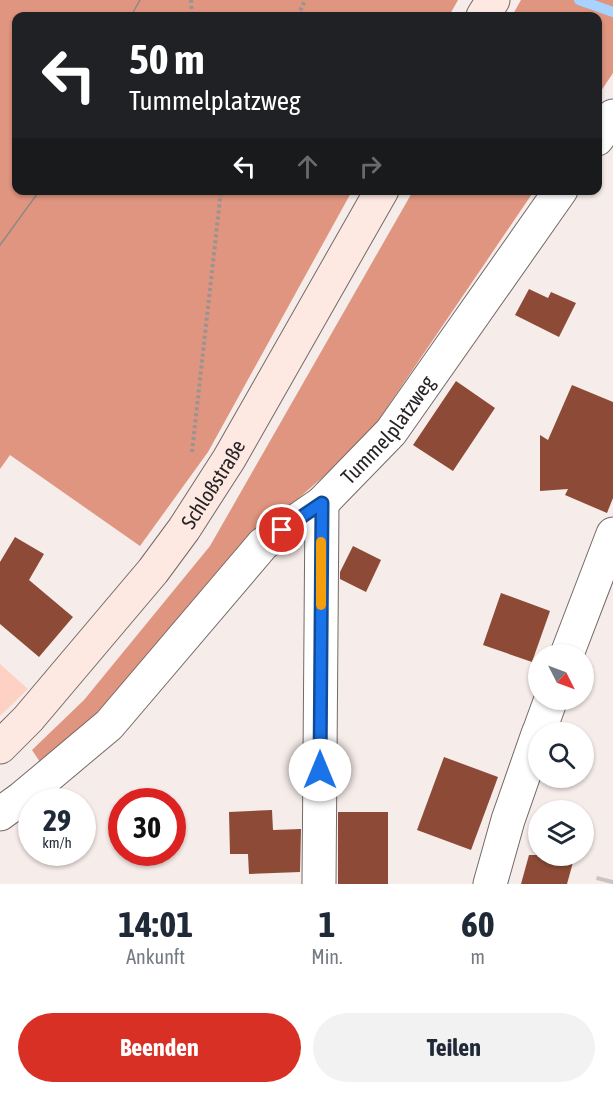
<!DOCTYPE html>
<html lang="de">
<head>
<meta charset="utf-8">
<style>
  body { margin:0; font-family:"Asap Condensed",sans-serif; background:#f2f2f3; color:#1f2937; height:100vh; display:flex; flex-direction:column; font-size:22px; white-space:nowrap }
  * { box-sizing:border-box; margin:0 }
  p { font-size:20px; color:#747a83 }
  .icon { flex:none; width:33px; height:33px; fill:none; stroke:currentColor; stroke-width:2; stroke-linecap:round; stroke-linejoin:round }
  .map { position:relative; height:884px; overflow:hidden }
  .panel { display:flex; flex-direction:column; background:#fff; flex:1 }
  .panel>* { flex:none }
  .banner { position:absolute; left:12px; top:12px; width:590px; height:183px; border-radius:12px; box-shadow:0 2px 4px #0004; background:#202124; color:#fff; overflow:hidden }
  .needle { width:39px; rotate:132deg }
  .controls { position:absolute; left:528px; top:644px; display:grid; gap:12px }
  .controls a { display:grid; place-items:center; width:66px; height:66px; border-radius:50%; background:#fff; box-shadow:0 2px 4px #0004; font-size:30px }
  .speed { position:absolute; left:18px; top:788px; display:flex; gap:12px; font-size:30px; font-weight:700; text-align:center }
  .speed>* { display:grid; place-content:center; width:78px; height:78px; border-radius:50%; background:#fff; box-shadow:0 2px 4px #0004; line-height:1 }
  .speed small { font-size:15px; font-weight:400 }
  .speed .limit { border:9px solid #d22; background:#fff; color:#111 }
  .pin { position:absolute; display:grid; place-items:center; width:51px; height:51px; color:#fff; margin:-26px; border:3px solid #fff; border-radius:50%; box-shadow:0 2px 6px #0007 }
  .me { position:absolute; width:66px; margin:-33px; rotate:0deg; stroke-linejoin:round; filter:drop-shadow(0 0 4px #0008) }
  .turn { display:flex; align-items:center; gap:21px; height:126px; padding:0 18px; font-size:27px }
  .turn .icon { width:78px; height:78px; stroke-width:2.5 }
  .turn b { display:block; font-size:42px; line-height:51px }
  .lanes { display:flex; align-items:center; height:57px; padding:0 18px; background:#0003; justify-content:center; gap:30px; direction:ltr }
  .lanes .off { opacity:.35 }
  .eta { display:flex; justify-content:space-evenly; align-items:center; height:102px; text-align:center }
  .eta b { font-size:36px; font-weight:700; line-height:42px }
  .primary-button { display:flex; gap:12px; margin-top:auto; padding:12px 18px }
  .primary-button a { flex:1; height:69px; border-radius:36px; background:#d93025; color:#fff; font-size:24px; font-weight:700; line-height:69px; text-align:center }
  .primary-button a+a { background:#f2f2f3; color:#1f2937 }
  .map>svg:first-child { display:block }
  .green { fill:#fdd1c4 }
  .forest { fill:#df957f }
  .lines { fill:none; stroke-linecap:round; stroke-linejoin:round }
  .stream { stroke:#a8d3ff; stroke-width:10 }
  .building { fill:#8d4b37 }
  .highway-tunnel { stroke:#cdc4c1; stroke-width:33; stroke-dasharray:33 16; stroke-linecap:butt }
  .street-casing { stroke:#736a67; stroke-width:35 }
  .secondary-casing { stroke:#736a67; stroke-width:35 }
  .path { stroke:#9a9391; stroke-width:4; stroke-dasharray:3 3; stroke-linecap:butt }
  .street { stroke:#fff; stroke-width:33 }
  .secondary { stroke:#fee8e2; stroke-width:33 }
  .tram { stroke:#8f8987; stroke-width:1.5 }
  .route-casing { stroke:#114b97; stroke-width:15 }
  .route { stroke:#1a73e8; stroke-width:10 }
  .slow { stroke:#f59e0b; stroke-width:10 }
  .labels { text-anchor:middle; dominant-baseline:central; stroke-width:6; stroke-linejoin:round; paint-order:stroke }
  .street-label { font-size:21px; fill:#272423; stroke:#fff }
</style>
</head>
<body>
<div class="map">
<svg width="613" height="884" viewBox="0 0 613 884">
  <rect width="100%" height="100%" fill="#f6ece9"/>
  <!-- green -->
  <path class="green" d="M0 664 28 689 0 716Z"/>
  <!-- forest -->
  <g class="forest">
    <path d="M0 0H458L449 16H16V190L352 191 208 452 140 546 10 455 0 469Z"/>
    <path d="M521 0H613V73L597 97V16H512Z"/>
    <path d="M413 191H534L365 440 259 533 106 712 42 765 32 750 84 700 210 546Z"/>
  </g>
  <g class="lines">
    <!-- stream -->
    <path class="stream" d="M579 0 613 12"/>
  </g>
  <!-- building -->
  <g class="building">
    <path d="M529 289 548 298 551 292 576 303 559 337 515 315Z"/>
    <path d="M456 381 495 408 453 471 413 445Z"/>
    <path d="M572 385 613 402V498L607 513 565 495 568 489 540 491V435L548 440Z"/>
    <path d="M15 537 44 554 29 580 73 617 39 657 0 624V562Z"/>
    <path d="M353 546 381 560 366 592 340 579V572Z"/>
    <path d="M501 593 550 611 532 662 483 645Z"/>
    <path d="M444 757 498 777 471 850 417 830Z"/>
    <path d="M272 810 273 830 301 829 300 872 249 874 248 854H230L229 812Z"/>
    <rect x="338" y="812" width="50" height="72"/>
    <path d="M529 855H575L567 884H521Z"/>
  </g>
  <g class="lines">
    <!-- highway-tunnel -->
    <path class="highway-tunnel" d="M612 884 613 880"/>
    <!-- street casing -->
    <g class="street-casing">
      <g id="street">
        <path d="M597 139 613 116"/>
        <path d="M567 654 613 534"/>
        <path d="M539 732 551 699"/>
        <path id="s1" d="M0 814 22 798 109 725 263 544 322 503 391 432 561 190"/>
        <path d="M319 884 322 503"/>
        <path d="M490 884 508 820 538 734"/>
      </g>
    </g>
    <!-- secondary casing -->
    <g class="secondary-casing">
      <g id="secondary">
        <path d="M483 16 493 0"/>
        <path id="s2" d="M0 747 28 719 153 571 184 529 229 459 382 190"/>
      </g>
    </g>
    <!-- path -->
    <g class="path">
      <path d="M191 0 192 16"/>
      <path d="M298 16 305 0"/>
      <path d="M192 452 221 190"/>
    </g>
    <!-- street -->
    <use href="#street" class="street"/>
    <!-- secondary -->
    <use href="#secondary" class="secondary"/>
    <!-- tram -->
    <g class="tram">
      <path d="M131 16 140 0"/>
      <path d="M0 245 40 190"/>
    </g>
  </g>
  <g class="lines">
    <!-- route casing -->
    <g class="route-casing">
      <path id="route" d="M282 530 322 503 320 770"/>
    </g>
    <!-- route -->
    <use href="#route" class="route"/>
    <!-- slow -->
    <path class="slow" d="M321 605V542"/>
  </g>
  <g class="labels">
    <!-- street labels -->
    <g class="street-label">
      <text stroke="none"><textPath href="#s1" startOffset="549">Tummelplatzweg</textPath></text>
      <text stroke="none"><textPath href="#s2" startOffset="339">Schloßstraße</textPath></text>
    </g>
  </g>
</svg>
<div class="controls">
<a><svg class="needle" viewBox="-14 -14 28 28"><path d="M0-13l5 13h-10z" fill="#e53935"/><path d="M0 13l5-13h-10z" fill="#747a83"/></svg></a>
<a><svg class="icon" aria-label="search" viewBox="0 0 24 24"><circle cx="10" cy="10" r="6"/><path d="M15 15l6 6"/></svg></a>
<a><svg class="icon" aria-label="layers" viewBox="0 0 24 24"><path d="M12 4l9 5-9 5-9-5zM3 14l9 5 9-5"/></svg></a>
</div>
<div class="speed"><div>29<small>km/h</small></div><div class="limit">30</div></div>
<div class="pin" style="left:282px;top:530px;background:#d93025"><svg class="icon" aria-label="arrive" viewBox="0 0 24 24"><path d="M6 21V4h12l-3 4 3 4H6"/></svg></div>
<svg class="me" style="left:320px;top:770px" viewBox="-20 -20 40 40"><circle r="19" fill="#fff"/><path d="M0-13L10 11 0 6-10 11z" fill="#1a73e8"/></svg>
<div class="banner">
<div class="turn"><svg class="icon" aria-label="left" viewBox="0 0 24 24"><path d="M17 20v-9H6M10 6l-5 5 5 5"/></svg><div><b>50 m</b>Tummelplatzweg</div></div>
<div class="lanes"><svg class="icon" aria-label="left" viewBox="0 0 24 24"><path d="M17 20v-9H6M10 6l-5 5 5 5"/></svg><svg class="icon off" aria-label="ahead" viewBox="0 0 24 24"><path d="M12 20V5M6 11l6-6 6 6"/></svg><svg class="icon off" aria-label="right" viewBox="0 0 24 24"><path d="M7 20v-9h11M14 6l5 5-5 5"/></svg></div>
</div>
</div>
<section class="panel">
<div class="eta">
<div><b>14:01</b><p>Ankunft</p></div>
<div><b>1</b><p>Min.</p></div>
<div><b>60</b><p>m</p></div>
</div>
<div class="primary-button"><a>Beenden</a><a>Teilen</a></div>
</section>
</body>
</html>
